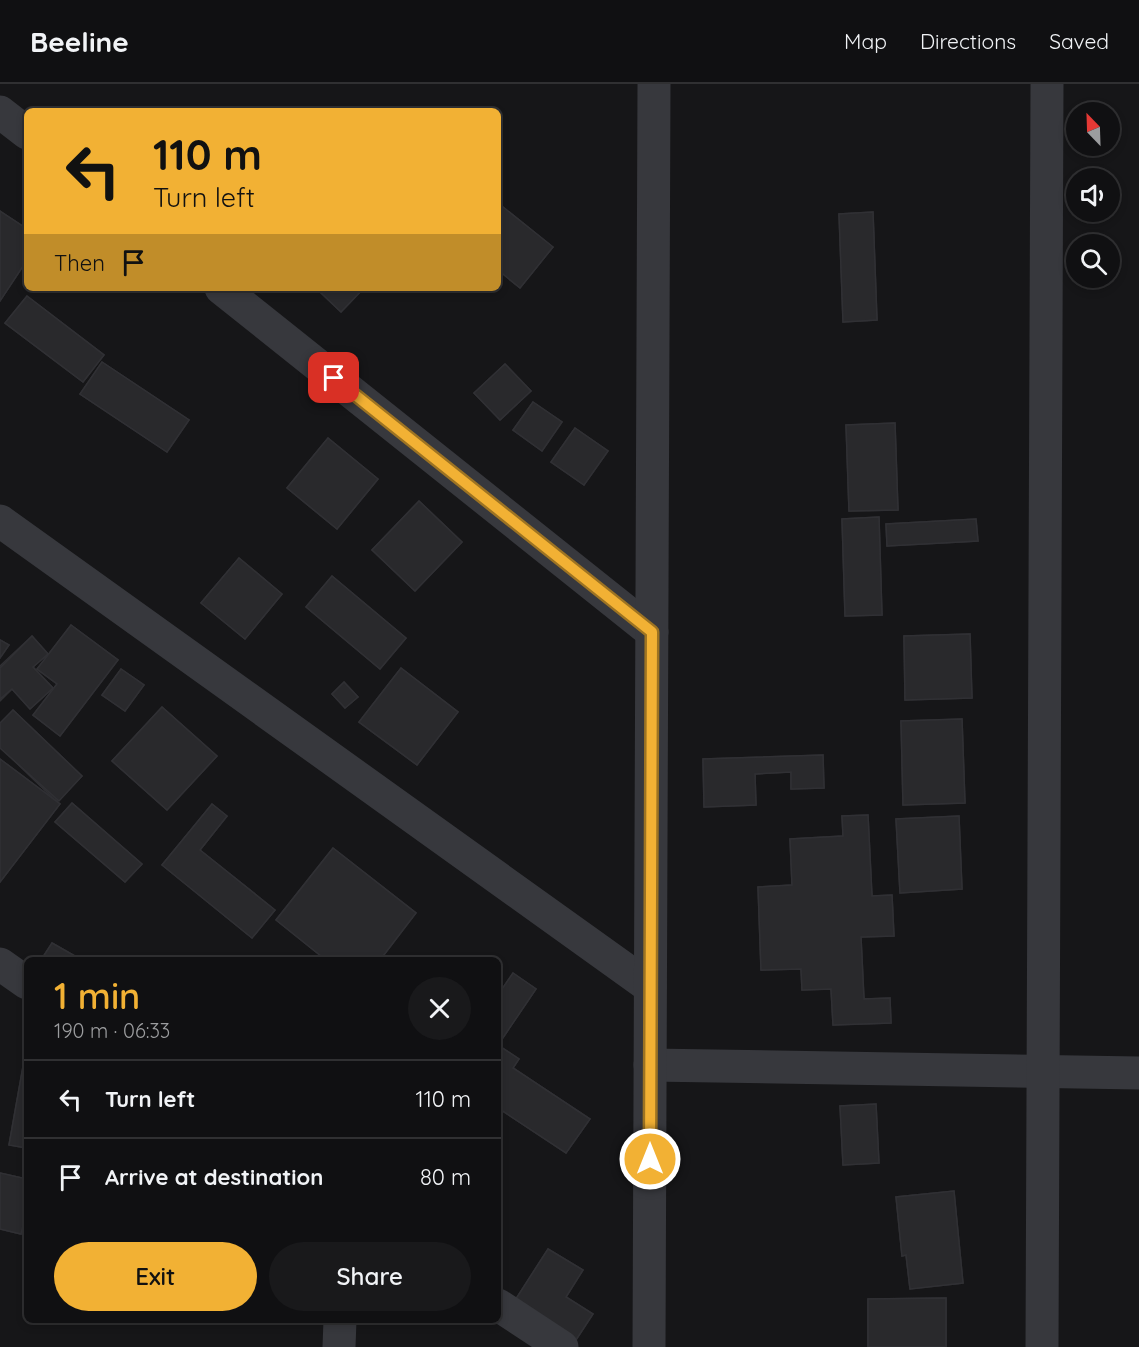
<!DOCTYPE html>
<html lang="en">
<head>
<meta charset="utf-8">
<style>
  body { margin:0; font-family:Quicksand,sans-serif; background:#19191b; color:#f1f3f6; height:100vh; display:flex; flex-direction:column; font-size:22px; white-space:nowrap }
  * { box-sizing:border-box; margin:0 }
  p { font-size:20px; color:#9c9d9f }
  .icon { flex:none; width:33px; height:33px; fill:none; stroke:currentColor; stroke-width:2; stroke-linecap:round; stroke-linejoin:round }
  .map { position:relative; flex:1; overflow:hidden }
  .side { position:absolute; left:24px; top:873px; width:477px; height:366px; display:flex; flex-direction:column; background:#101012; border-radius:9px; box-shadow:0 3px 9px #0003,0 0 0 2px #303032 }
  .side>* { flex:none }
  .banner { position:absolute; left:24px; top:24px; width:477px; height:183px; border-radius:9px; box-shadow:0 3px 9px #0003,0 0 0 2px #303032; background:#f2b134; color:#111; overflow:hidden }
  .needle { width:39px; rotate:337deg }
  .tools { position:absolute; left:1066px; top:18px; display:grid; gap:12px }
  .tools a { display:grid; place-items:center; width:54px; height:54px; border-radius:50%; background:#101012; box-shadow:0 3px 9px #0003,0 0 0 2px #303032; font-size:30px }
  .pin { position:absolute; display:grid; place-items:center; width:51px; height:51px; color:#fff; margin:-26px; border-radius:12px; box-shadow:0 3px 9px #0006 }
  .me { position:absolute; width:66px; margin:-33px; rotate:0deg; stroke-linejoin:round; filter:drop-shadow(0 0 4px #0008) }
  .turn { display:flex; align-items:center; gap:21px; height:126px; padding:0 30px; font-size:27px }
  .turn .icon { width:78px; height:78px; stroke-width:2.5 }
  .turn b { display:block; font-size:42px; line-height:51px }
  .then { display:flex; align-items:center; height:57px; padding:0 30px; background:#0003; gap:12px; font-size:22px }
  .round { display:grid; place-items:center; flex:none; width:63px; height:63px; border-radius:32px; background:#19191b }
  .summary { display:flex; align-items:center; justify-content:space-between; height:102px; padding:0 30px }
  h1 { font-size:36px; font-weight:600; line-height:45px; color:#f2b134 }
  .action { display:flex; gap:12px; margin-top:auto; padding:12px 30px }
  .action a { flex:1; height:69px; border-radius:36px; background:#f2b134; color:#111; font-size:24px; font-weight:600; line-height:69px; text-align:center }
  .action a+a { background:#19191b; color:#f1f3f6 }
  ul { padding:0; list-style:none }
  li { display:flex; align-items:center; gap:18px; height:78px; padding:0 30px; border-top:2px solid #303032 }
  li div { flex:1 }
  li b { display:block; font-size:22px }
  li em { font-style:normal }
  header { display:flex; align-items:center; gap:36px; box-sizing:border-box; height:84px; padding:0 30px; background:#101012; border-bottom:2px solid #303032 }
  header strong { font-size:28px }
  nav { display:flex; gap:33px; margin-inline-start:auto; font-size:21px }
  .map>svg:first-child { display:block }
  .building { fill:#29292c; stroke:#303034; stroke-width:1.5 }
  .lines { fill:none; stroke-linecap:round; stroke-linejoin:round }
  .minor { stroke:#37383d; stroke-width:33 }
  .route-casing { stroke:#9d7322; stroke-width:15 }
  .route { stroke:#f2b134; stroke-width:10 }
</style>
</head>
<body>
<header>
<strong>Beeline</strong>
<nav><a>Map</a><a>Directions</a><a>Saved</a></nav>
</header>
<div class="map">
<svg width="1139" height="1263" viewBox="0 0 1139 1263">
  <rect width="100%" height="100%" fill="#161618"/>
  <!-- building -->
  <g class="building">
    <path d="M498 119 553 163 520 204 498 186Z"/>
    <path d="M498 119 553 163 520 204 498 186Z"/>
    <path d="M0 127 27 145V176L0 217Z"/>
    <path d="M0 127 27 145V176L0 217Z"/>
    <path d="M873 128 877 236 843 238 839 130Z"/>
    <path d="M873 128 877 236 843 238 839 130Z"/>
    <path d="M324 204H364L341 228 320 208Z"/>
    <path d="M324 204H364L341 228 320 208Z"/>
    <path d="M27 212 104 271 83 298 5 239Z"/>
    <path d="M27 212 104 271 83 298 5 239Z"/>
    <path d="M102 278 189 336 167 368 80 310Z"/>
    <path d="M102 278 189 336 167 368 80 310Z"/>
    <path d="M505 280 531 307 500 336 474 309Z"/>
    <path d="M505 280 531 307 500 336 474 309Z"/>
    <path d="M533 318 562 338 542 367 513 346Z"/>
    <path d="M533 318 562 338 542 367 513 346Z"/>
    <path d="M895 339 898 426 849 427 846 341Z"/>
    <path d="M895 339 898 426 849 427 846 341Z"/>
    <path d="M575 344 608 367 584 401 551 378Z"/>
    <path d="M575 344 608 367 584 401 551 378Z"/>
    <path d="M328 354 378 395 337 445 287 404Z"/>
    <path d="M328 354 378 395 337 445 287 404Z"/>
    <path d="M419 417 462 458 415 507 372 466Z"/>
    <path d="M419 417 462 458 415 507 372 466Z"/>
    <path d="M879 433 882 531 845 532 842 435Z"/>
    <path d="M879 433 882 531 845 532 842 435Z"/>
    <path d="M976 435 978 457 887 462 886 440Z"/>
    <path d="M976 435 978 457 887 462 886 440Z"/>
    <path d="M239 474 282 510 245 555 201 519Z"/>
    <path d="M239 474 282 510 245 555 201 519Z"/>
    <path d="M332 492 406 554 380 585 306 523Z"/>
    <path d="M332 492 406 554 380 585 306 523Z"/>
    <path d="M71 541 118 576 60 652 33 631 57 600 37 585Z"/>
    <path d="M71 541 118 576 60 652 33 631 57 600 37 585Z"/>
    <path d="M970 550 972 614 905 616 904 552Z"/>
    <path d="M970 550 972 614 905 616 904 552Z"/>
    <path d="M32 552 48 570 33 583 53 604 30 625 12 605 0 617V582Z"/>
    <path d="M32 552 48 570 33 583 53 604 30 625 12 605 0 615V584Z"/>
    <path d="M0 556 9 561 0 574Z"/>
    <path d="M0 556 9 561 0 574Z"/>
    <path d="M401 584 458 628 417 681 359 638Z"/>
    <path d="M401 584 458 628 417 681 359 638Z"/>
    <path d="M121 585 144 601 125 627 102 611Z"/>
    <path d="M121 585 144 601 125 627 102 611Z"/>
    <path d="M344 598 358 613 345 624 332 610Z"/>
    <path d="M344 598 358 613 345 624 332 610Z"/>
    <path d="M162 623 217 672 167 726 112 677Z"/>
    <path d="M162 623 217 672 167 726 112 677Z"/>
    <path d="M13 626 82 692 57 718 0 663V640Z"/>
    <path d="M13 626 82 692 59 717 0 664V639Z"/>
    <path d="M962 635 965 719 903 721 901 637Z"/>
    <path d="M962 635 965 719 903 721 901 637Z"/>
    <path d="M823 671 824 704 791 705V688L755 690 756 721 704 723 703 675Z"/>
    <path d="M823 671 824 704 791 705V688L755 690 756 721 704 723 703 675Z"/>
    <path d="M0 675 60 720 0 798Z"/>
    <path d="M0 675 60 720 0 798Z"/>
    <path d="M72 719 142 780 125 798 55 738Z"/>
    <path d="M72 719 142 780 125 798 55 738Z"/>
    <path d="M212 720 227 732 200 766 275 826 252 854 162 781Z"/>
    <path d="M212 720 227 732 200 766 275 826 252 854 162 781Z"/>
    <path d="M868 731 872 812 892 811 894 852 861 853 864 915 890 914 891 939 833 941 831 905 802 906 801 885 761 886 758 803 792 801 790 755 843 752 842 732Z"/>
    <path d="M868 731 872 812 892 811 894 852 861 853 864 915 890 914 891 939 833 941 831 905 802 906 801 885 761 886 758 803 792 801 790 755 843 752 842 732Z"/>
    <path d="M959 732 962 805 900 809 896 735Z"/>
    <path d="M959 732 962 805 900 809 896 735Z"/>
    <path d="M333 764 416 829 380 876H326L276 836Z"/>
    <path d="M333 764 416 829 380 876H326L276 836Z"/>
    <path d="M52 859 82 876H41Z"/>
    <path d="M52 859 82 876H41Z"/>
    <path d="M513 889 536 905 498 961 519 975 513 984 590 1035 566 1069 498 1024V911Z"/>
    <path d="M513 889 536 905 498 961 519 975 513 984 590 1035 566 1069 498 1024V911Z"/>
    <path d="M25 971 27 972V1064L9 1061Z"/>
    <path d="M25 971 27 972V1064L9 1061Z"/>
    <path d="M876 1020 879 1079 843 1081 840 1022Z"/>
    <path d="M876 1020 879 1079 843 1081 840 1022Z"/>
    <path d="M0 1089 27 1095V1125L21 1150 0 1145Z"/>
    <path d="M0 1089 27 1095V1125L21 1150 0 1145Z"/>
    <path d="M954 1107 963 1199 910 1205 906 1171 902 1172 896 1113Z"/>
    <path d="M954 1107 963 1199 910 1205 906 1171 902 1172 896 1113Z"/>
    <path d="M548 1165 583 1186 566 1213 593 1230 574 1259 512 1221Z"/>
    <path d="M548 1165 583 1186 566 1213 593 1230 574 1259 512 1221Z"/>
    <path d="M946 1214V1263H868V1215Z"/>
    <path d="M946 1214V1263H868V1215Z"/>
  </g>
  <g class="lines">
    <!-- minor -->
    <g class="minor">
      <path d="M0 28 27 49"/>
      <path d="M221 204 652 548"/>
      <path d="M0 437 650 903"/>
      <path d="M0 880 27 899"/>
      <path d="M650 981 1139 989"/>
      <path d="M498 1221 562 1263"/>
      <path d="M339 1263 340 1236"/>
      <path d="M649 1263 654 0"/>
      <path d="M1042 1263 1047 0"/>
    </g>
  </g>
  <g class="lines">
    <!-- route casing -->
    <g class="route-casing">
      <path id="route" d="M334 294 652 548 650 1075"/>
    </g>
    <!-- route -->
    <use href="#route" class="route"/>
  </g>
</svg>
<div class="tools">
<a><svg class="needle" viewBox="-14 -14 28 28"><path d="M0-13l5 13h-10z" fill="#e53935"/><path d="M0 13l5-13h-10z" fill="#9c9d9f"/></svg></a>
<a><svg class="icon" aria-label="sound" viewBox="0 0 24 24"><path d="M4 9h4l5-4v14l-5-4H4zM17 9q2 3 0 6"/></svg></a>
<a><svg class="icon" aria-label="search" viewBox="0 0 24 24"><circle cx="10" cy="10" r="6"/><path d="M15 15l6 6"/></svg></a>
</div>
<div class="pin" style="left:334px;top:294px;background:#d93025"><svg class="icon" aria-label="arrive" viewBox="0 0 24 24"><path d="M6 21V4h12l-3 4 3 4H6"/></svg></div>
<svg class="me" style="left:650px;top:1075px" viewBox="-20 -20 40 40"><circle r="17" fill="#f2b134" stroke="#fff" stroke-width="3"/><path d="M0-11L8 9 0 5-8 9z" fill="#fff"/></svg>
<div class="banner">
<div class="turn"><svg class="icon" aria-label="left" viewBox="0 0 24 24"><path d="M17 20v-9H6M10 6l-5 5 5 5"/></svg><div><b>110 m</b>Turn left</div></div>
<div class="then">Then<svg class="icon" aria-label="arrive" viewBox="0 0 24 24"><path d="M6 21V4h12l-3 4 3 4H6"/></svg></div>
</div>
<section class="side">
<div class="summary"><div><h1>1 min</h1><p>190 m · 06:33</p></div><a class="round"><svg class="icon" aria-label="close" viewBox="0 0 24 24"><path d="M6 6l12 12M18 6L6 18"/></svg></a></div>
<ul>
<li><svg class="icon" aria-label="left" viewBox="0 0 24 24"><path d="M17 20v-9H6M10 6l-5 5 5 5"/></svg><div><b>Turn left</b></div><em>110 m</em></li>
<li><svg class="icon" aria-label="arrive" viewBox="0 0 24 24"><path d="M6 21V4h12l-3 4 3 4H6"/></svg><div><b>Arrive at destination</b></div><em>80 m</em></li>
</ul>
<div class="action"><a>Exit</a><a>Share</a></div>
</section>
</div>
</body>
</html>
